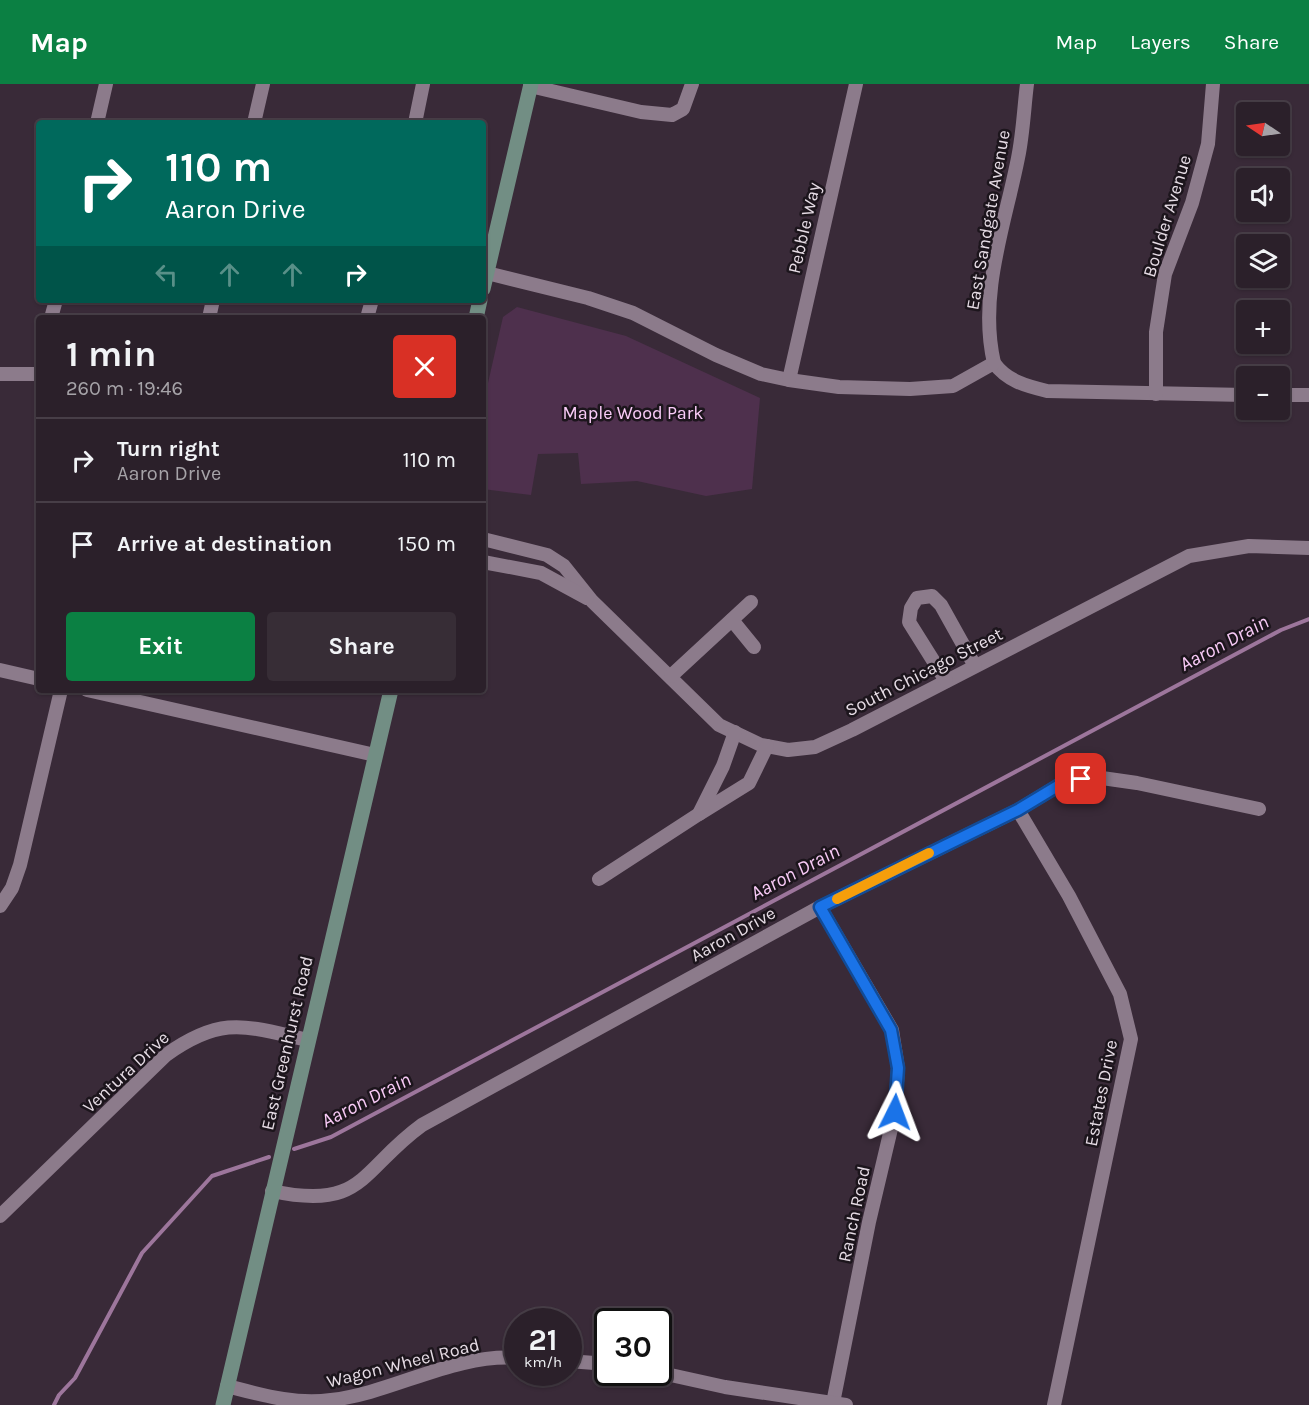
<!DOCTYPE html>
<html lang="en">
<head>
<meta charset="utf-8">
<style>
  body { margin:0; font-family:Karla,sans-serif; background:#372d36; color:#f1f3f6; height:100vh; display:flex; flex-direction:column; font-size:22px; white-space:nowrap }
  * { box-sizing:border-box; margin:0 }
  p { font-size:20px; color:#a6a3a8 }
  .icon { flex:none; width:33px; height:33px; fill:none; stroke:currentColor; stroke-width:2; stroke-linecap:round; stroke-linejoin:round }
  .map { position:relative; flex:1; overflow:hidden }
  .panel { position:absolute; left:36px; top:231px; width:450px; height:378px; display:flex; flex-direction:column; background:#2b202a; border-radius:6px; box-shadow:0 2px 4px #0004,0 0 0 2px #473e47 }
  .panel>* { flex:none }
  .banner { position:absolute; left:36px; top:36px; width:450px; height:183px; border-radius:6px; box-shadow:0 2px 4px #0004,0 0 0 2px #473e47; background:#00695c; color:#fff; overflow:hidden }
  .needle { width:39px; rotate:283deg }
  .buttons { position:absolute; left:1236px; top:18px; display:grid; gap:12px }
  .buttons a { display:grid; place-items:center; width:54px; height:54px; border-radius:6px; background:#2b202a; box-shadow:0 2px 4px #0004,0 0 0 2px #473e47; font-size:30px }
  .speed { position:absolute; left:504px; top:1224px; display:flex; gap:12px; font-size:30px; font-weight:700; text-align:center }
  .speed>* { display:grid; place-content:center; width:78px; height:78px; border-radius:50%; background:#2b202a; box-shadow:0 2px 4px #0004,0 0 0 2px #473e47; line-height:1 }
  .speed small { font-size:15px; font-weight:400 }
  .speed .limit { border:3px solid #111; border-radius:9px; background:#fff; color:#111 }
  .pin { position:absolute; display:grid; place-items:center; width:51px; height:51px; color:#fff; margin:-26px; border-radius:12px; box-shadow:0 3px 9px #0006 }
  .me { position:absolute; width:66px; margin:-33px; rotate:3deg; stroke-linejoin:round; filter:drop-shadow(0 0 4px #0008) }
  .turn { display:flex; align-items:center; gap:21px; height:126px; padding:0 30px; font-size:27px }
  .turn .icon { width:78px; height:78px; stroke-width:2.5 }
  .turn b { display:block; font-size:42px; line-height:51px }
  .lanes { display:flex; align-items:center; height:57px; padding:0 30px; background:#0003; justify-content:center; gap:30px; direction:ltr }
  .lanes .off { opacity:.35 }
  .round { display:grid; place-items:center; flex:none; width:63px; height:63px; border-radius:6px; background:#372d36 }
  .head { display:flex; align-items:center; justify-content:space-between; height:102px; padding:0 30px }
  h1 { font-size:36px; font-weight:700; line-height:45px }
  .cta { display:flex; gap:12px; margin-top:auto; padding:12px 30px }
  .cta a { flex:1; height:69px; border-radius:6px; background:#0b8043; color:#fff; font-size:24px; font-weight:700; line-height:69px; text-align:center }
  .cta a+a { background:#372d36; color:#f1f3f6 }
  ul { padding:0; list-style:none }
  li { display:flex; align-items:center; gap:18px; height:84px; padding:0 30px; border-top:2px solid #473e47 }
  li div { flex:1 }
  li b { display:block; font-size:22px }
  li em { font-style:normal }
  header { display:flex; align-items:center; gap:36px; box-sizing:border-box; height:84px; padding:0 30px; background:#0b8043; color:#fff }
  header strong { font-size:28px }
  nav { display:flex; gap:33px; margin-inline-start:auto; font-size:21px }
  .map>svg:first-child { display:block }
  .green { fill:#4e304d }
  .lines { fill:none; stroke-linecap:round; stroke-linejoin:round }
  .stream { stroke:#9d769c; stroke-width:4 }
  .minor { stroke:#8c7b8b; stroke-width:14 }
  .secondary { stroke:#728e84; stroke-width:15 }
  .route-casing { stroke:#114b97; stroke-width:15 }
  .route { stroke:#1a73e8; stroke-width:10 }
  .slow { stroke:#f59e0b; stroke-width:10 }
  .labels { text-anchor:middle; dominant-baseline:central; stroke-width:5; stroke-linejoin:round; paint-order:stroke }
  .street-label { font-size:18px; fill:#e6dce5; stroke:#1c151c }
  .park-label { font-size:18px; fill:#faccf8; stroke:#1c151c }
  .water-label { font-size:20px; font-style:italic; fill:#f8caf6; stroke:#1c151c }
</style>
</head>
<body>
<header>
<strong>Map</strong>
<nav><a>Map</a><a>Layers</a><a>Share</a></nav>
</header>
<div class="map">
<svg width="1309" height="1321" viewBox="0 0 1309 1321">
  <rect width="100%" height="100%" fill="#392a38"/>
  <!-- green -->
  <path class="green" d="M517 223 626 252 760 314 752 405 706 412 637 397 581 400 578 369 538 370 531 411 483 405V321L503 233Z"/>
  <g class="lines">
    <!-- stream -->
    <g class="stream">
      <path d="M294 1065 331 1053 1281 546 1309 535"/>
      <path d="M54 1321 59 1311 75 1294 142 1169 212 1092 269 1073"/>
    </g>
    <!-- minor -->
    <g class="minor">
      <path d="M530 2 641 28 672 31 683 25 692 0"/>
      <path d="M97 39 106 0"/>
      <path d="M254 39 263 0"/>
      <path d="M415 39 423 0"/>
      <path d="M483 185 487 189 588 214 633 229 716 271 761 290 789 296 839 303 910 305 953 302 994 279C1007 297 1026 302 1047 307L1246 311"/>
      <path d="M51 234 56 216"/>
      <path d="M209 234 213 216"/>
      <path d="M367 234 372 216"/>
      <path d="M994 279C978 211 1005 140 1018 74 1023 50 1024 24 1027 0"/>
      <path d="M0 290H39"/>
      <path d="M789 296 856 0"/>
      <path d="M1156 310V248L1165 190 1192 119 1208 60 1213 0"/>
      <path d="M1280 311H1309"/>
      <path d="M483 455 547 471 564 482 592 517 719 641 761 661 788 666 815 663 852 646 1189 472 1249 462 1309 464"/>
      <path d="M483 478 541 489 587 514"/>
      <path d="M732 536 754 563"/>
      <path d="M0 586 39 595"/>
      <path d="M671 592 751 518"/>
      <path d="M946 597 909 538 911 524 917 514 932 512 941 521 975 582"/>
      <path d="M87 606 375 671"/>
      <path d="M1018 726 1069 812 1120 910 1131 955 1054 1321"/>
      <path d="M699 730 749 699 767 662"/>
      <path d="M599 795 699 730 723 682 735 648"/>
      <path d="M0 822 12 804 20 781 61 606"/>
      <path d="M820 823 892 946 898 984 895 1028 869 1138 833 1319"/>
      <path d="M272 1107C364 1127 360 1086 422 1041L820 823 1018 726 1066 697 1095 693 1137 699 1259 725"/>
      <path d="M0 1132 166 971C222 931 245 942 308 956"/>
      <path d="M568 1277 608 1280"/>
      <path d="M657 1288 725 1303 846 1321"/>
      <path d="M227 1302C262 1311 295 1321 331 1316 393 1309 454 1269 518 1274"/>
    </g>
    <!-- secondary -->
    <g class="secondary">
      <path d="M483 205 531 0"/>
      <path d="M476 234 480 216"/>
      <path d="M223 1321 391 606"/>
    </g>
  </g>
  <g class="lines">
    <!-- route casing -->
    <g class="route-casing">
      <path id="route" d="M895 1028 898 984 891 946 820 823 1018 726 1066 697 1081 695"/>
    </g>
    <!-- route -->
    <use href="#route" class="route"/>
    <!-- slow -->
    <path class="slow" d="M837 815 929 769"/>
  </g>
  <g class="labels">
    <!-- street labels -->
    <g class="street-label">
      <text transform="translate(1167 132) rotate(-73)">Boulder Avenue</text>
      <text transform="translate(988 136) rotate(-80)">East Sandgate Avenue</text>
      <text transform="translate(804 144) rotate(-77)">Pebble Way</text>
      <text transform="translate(924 588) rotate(-27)">South Chicago Street</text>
      <text transform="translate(733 850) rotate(-29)">Aaron Drive</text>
      <text transform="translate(287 959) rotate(-77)">East Greenhurst Road</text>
      <text transform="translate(126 988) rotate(-43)">Ventura Drive</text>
      <text transform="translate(1101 1009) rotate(-79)">Estates Drive</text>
      <text transform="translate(854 1130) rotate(-78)">Ranch Road</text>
      <text transform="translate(403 1279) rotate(-14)">Wagon Wheel Road</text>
    </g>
    <!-- park labels -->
    <g class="park-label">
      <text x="633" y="329">Maple Wood Park</text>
    </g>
    <!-- water labels -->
    <g class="water-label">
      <text transform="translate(1224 559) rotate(-28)">Aaron Drain</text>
      <text transform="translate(795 788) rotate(-28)">Aaron Drain</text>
      <text transform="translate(366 1016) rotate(-27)">Aaron Drain</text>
    </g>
  </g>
</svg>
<div class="buttons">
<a><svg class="needle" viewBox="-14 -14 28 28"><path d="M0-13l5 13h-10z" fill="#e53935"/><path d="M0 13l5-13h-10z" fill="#a6a3a8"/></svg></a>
<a><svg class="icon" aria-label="sound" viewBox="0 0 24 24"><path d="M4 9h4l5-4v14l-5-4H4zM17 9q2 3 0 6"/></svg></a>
<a><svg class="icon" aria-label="layers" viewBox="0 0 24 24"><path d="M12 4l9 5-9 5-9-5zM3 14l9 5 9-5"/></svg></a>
<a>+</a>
<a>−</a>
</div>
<div class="speed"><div>21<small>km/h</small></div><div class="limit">30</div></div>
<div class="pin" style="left:1081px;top:695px;background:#d93025"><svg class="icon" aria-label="arrive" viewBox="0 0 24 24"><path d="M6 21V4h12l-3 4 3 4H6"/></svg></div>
<svg class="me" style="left:895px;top:1028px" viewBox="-20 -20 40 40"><path d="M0-17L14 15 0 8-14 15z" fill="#1a73e8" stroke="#fff" stroke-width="4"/></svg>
<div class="banner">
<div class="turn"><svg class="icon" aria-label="right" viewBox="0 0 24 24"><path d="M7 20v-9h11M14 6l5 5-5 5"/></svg><div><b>110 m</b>Aaron Drive</div></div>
<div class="lanes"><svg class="icon off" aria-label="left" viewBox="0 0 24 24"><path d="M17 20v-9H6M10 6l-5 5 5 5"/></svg><svg class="icon off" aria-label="ahead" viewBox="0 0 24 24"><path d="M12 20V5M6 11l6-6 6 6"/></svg><svg class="icon off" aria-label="ahead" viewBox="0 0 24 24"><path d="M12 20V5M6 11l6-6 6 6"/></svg><svg class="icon" aria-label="right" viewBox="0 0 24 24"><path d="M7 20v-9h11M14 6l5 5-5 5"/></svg></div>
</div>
<section class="panel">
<div class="head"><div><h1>1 min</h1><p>260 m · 19:46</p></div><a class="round" style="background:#d93025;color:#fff"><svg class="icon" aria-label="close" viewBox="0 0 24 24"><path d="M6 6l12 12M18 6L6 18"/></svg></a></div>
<ul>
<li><svg class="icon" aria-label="right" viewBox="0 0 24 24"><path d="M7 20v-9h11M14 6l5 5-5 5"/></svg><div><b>Turn right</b><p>Aaron Drive</p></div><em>110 m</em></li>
<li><svg class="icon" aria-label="arrive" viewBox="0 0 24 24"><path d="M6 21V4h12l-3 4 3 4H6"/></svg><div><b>Arrive at destination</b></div><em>150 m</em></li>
</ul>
<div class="cta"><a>Exit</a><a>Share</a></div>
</section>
</div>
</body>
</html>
